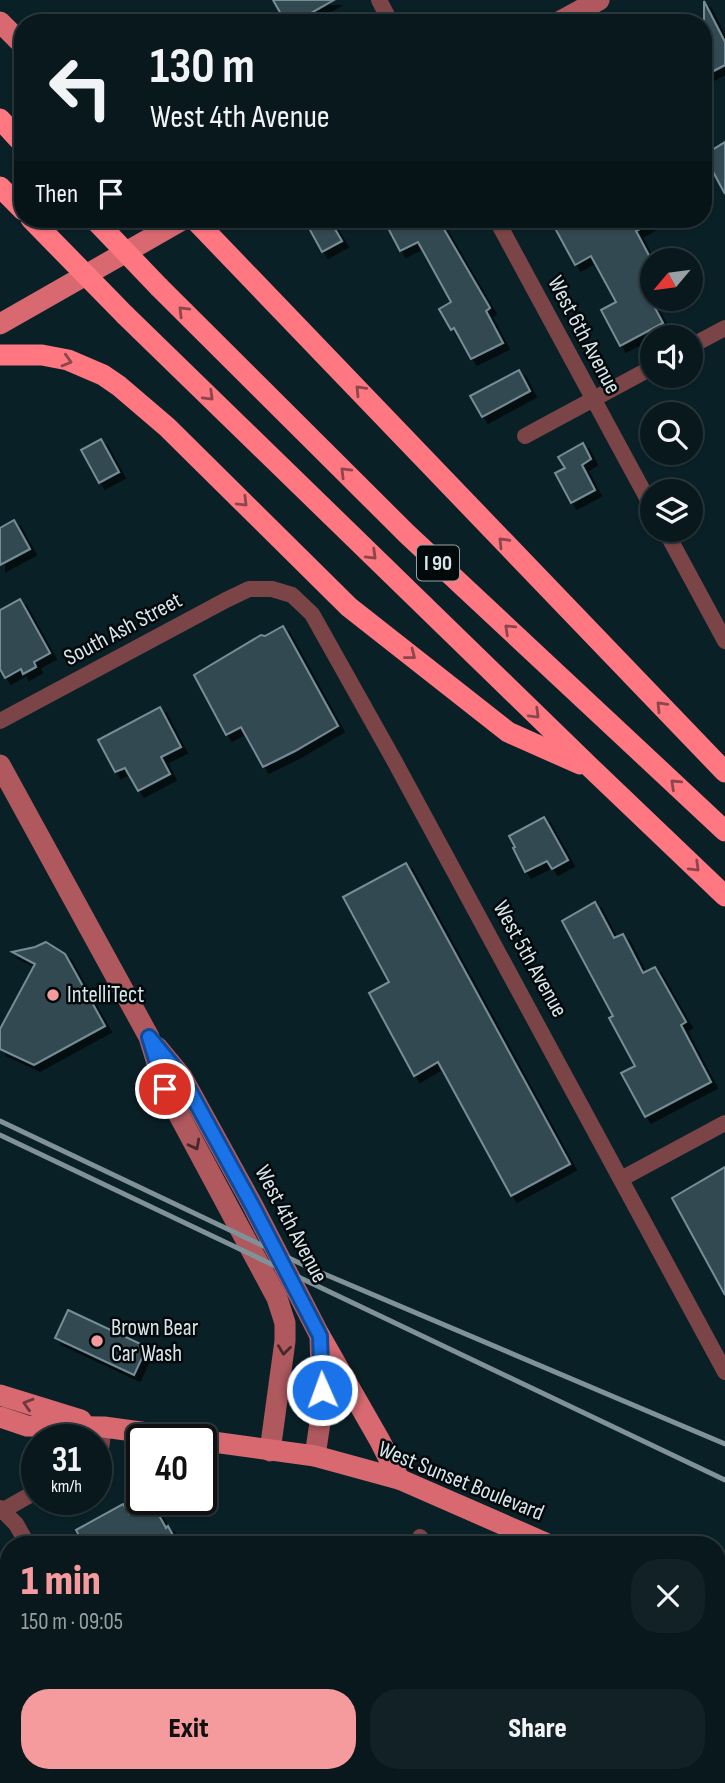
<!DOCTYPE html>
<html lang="en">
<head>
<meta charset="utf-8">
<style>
  body { margin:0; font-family:"Sofia Sans Condensed",sans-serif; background:#112126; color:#f1f3f6; height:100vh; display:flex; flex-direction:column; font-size:26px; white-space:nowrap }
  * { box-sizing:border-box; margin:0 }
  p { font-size:23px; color:#98a0a4 }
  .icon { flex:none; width:38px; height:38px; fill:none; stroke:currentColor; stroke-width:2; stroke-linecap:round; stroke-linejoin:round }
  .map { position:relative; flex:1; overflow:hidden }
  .side { position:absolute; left:0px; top:1536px; width:726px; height:247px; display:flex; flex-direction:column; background:#08181d; border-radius:28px 28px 0 0; box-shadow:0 2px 5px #0004,0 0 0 2px #29373b }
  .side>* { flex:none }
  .hud { position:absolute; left:14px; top:14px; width:698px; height:214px; border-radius:28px; box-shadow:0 2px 5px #0004,0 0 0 2px #29373b; background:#08181d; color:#f1f3f6; overflow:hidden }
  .needle { width:46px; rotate:241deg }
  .tools { position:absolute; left:640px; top:248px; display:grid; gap:14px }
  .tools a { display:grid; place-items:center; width:63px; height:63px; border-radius:50%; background:#08181d; box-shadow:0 2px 5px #0004,0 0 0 2px #29373b; font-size:35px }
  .speed { position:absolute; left:21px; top:1424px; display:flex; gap:14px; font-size:35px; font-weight:700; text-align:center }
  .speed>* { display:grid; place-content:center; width:91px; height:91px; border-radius:50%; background:#08181d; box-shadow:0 2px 5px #0004,0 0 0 2px #29373b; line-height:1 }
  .speed small { font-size:18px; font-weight:400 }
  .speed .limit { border:4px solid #111; border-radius:10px; background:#fff; color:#111 }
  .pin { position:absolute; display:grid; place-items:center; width:60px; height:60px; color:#fff; margin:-30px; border:4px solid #fff; border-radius:50%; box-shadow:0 2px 7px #0007 }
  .me { position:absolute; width:77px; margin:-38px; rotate:358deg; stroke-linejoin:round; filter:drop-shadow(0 0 5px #0008) }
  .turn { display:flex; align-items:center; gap:24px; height:147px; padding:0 21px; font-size:32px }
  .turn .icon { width:91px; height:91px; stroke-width:2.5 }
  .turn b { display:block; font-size:49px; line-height:60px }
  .then { display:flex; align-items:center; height:66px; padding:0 21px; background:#0003; gap:14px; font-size:26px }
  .round { display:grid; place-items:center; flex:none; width:74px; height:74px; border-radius:28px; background:#112126 }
  .head { display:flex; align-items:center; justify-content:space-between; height:119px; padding:0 21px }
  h1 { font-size:42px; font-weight:800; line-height:52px; color:#f59b9e }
  .primary-button { display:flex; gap:14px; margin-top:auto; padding:14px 21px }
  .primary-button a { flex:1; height:80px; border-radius:28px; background:#f59b9e; color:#111; font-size:28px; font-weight:800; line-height:80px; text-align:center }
  .primary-button a+a { background:#112126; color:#f1f3f6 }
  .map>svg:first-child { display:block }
  .building { fill:#334a51; stroke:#758d96; stroke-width:2; filter:url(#shadow) }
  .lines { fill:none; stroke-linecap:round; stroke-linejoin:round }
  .street { stroke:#7b4547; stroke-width:16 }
  .secondary { stroke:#af595f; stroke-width:21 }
  .primary { stroke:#d86971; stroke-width:21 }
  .highway { stroke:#fe7781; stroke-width:21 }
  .rail { stroke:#809197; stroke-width:5 }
  .highway-bridge { stroke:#fe7781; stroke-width:21 }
  .oneway { stroke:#8d464c }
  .oneway2 { stroke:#47292d }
  .oneway3 { stroke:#6d393e }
  .route-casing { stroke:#114b97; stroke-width:18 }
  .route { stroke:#1a73e8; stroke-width:12 }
  .poi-dot { fill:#f59b9e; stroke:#02090b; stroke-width:2.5 }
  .labels { text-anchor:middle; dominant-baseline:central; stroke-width:5; stroke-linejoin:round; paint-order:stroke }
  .shield { fill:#02090b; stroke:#98a3a7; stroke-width:2 }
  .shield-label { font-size:21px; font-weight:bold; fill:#d8e5ea }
  .street-label { font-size:23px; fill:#d8e5ea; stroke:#02090b }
  .poi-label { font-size:23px; fill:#d8e5ea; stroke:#02090b; text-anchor:start }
</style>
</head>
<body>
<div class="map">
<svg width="725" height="1783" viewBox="0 0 725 1783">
  <defs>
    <filter id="shadow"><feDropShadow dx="6" dy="6" stdDeviation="0" flood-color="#0009"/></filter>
  </defs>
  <rect width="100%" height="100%" fill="#0a2027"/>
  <!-- building -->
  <g class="building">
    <path d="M273 0H334L293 23H286Z"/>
    <path d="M704 1 725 42V65L704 76Z"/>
    <path d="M725 142V194L704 155Z"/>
    <path d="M304 219H329L342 241 322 252Z"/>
    <path d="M406 219H438L490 308 486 311 503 343 471 359 454 328 451 330 439 309 451 302 418 242 400 251 388 228Z"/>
    <path d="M550 219H595L600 228 618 219H658L636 231 653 263V273L640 280 663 323 620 346 601 310 616 302 591 256 575 265Z"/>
    <path d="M519 370 530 391 482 417 470 396Z"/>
    <path d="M101 439 119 472 99 483 81 450Z"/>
    <path d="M583 443 591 459 582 465 595 490 571 503 555 473 565 468 558 457Z"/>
    <path d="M14 520 30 549 0 565V528Z"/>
    <path d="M20 599 50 653 34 662 36 667 23 674 21 669 5 678 0 669V610Z"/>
    <path d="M283 626 338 726 295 751 263 767 241 727 226 735 194 675 261 635 265 636Z"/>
    <path d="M160 707 181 747 161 757 170 774 138 791 125 768 115 772 98 740Z"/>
    <path d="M544 817 568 860 552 869 547 861 525 872 513 848 515 847 509 836Z"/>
    <path d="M406 863 570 1164 511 1196 438 1062 414 1076 369 993 389 982 343 897Z"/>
    <path d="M595 902 614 938 623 934 643 973 655 967 686 1022 681 1025 711 1082 645 1117 621 1073 635 1066 609 1018 613 1016 562 921Z"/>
    <path d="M46 942 65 954 105 1026 34 1065 0 1049V1029L35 964 12 952 35 947Z"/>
    <path d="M725 1167V1295L672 1198Z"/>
    <path d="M68 1310 147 1347 134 1375 55 1338Z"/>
    <path d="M151 1501 166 1528 168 1526 178 1545H84L76 1530 123 1504 129 1514Z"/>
  </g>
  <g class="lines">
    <!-- street -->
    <g class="street">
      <path d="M379 0 391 23"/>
      <path d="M496 219 653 509"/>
      <path d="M691 346 725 328"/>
      <path d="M525 436 653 367"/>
      <path d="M665 530 725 641"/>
      <path d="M0 721 226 600 249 589H272L292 595 312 614 395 762 725 1372"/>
      <path d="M621 1179 725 1123"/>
      <path d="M96 1458 100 1456 104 1427"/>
      <path d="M0 1508 16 1524 28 1545"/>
      <path d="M0 1512 37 1491"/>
      <path d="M420 1537 425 1545"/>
      <path d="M718 1595 725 1579"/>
      <path d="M152 1774 157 1783"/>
      <path d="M549 1774 553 1783"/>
      <path d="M240 1783 256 1774"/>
    </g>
    <!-- secondary -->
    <g class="secondary">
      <path d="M557 23 599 0"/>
      <path d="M0 765 149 1037 165 1089 277 1298 285 1323V1341L270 1451"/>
      <path d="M157 1047 182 1077 252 1204 320 1336 322 1409 315 1456"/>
    </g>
    <!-- primary -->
    <g class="primary">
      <path d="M0 22 23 45"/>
      <path d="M0 324 184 219"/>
      <path d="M320 1336 380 1441 399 1479"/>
      <path d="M0 1395 81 1420"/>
      <path d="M0 1417 27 1426 104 1427 315 1456 399 1479 550 1545"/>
      <path d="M718 1615 725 1618"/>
    </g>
    <!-- highway -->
    <g class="highway">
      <path d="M0 119 23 144"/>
      <path d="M0 187 23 210"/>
      <path d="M194 219C372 403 547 588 725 772"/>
      <path d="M159 287 407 534 725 831"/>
      <path d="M125 315 592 769 725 896"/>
      <path d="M0 355H42L68 360 103 375 119 386 167 427 349 607 508 732 580 764"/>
    </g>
    <!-- rail -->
    <g class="rail">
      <path d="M0 1121 310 1268 725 1444"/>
      <path d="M0 1135 725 1480"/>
    </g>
    <!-- highway-bridge -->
    <g class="highway-bridge">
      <path d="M31 219 125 315"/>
      <path d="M94 219 159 287"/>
    </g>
  </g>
  <!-- one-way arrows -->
  <defs><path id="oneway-chevron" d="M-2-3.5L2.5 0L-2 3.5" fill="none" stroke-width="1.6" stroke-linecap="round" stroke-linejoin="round" transform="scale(1.75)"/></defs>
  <g class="oneway">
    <use href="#oneway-chevron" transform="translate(183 311) rotate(-135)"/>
    <use href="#oneway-chevron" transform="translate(67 361) rotate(16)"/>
    <use href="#oneway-chevron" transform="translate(360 390) rotate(-134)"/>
    <use href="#oneway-chevron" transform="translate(209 396) rotate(44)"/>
    <use href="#oneway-chevron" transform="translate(345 472) rotate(-135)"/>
    <use href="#oneway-chevron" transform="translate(243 502) rotate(45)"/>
    <use href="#oneway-chevron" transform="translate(503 542) rotate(-134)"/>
    <use href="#oneway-chevron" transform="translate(372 555) rotate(44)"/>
    <use href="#oneway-chevron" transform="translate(509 629) rotate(-137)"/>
    <use href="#oneway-chevron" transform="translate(411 655) rotate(38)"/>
    <use href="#oneway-chevron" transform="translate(661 706) rotate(-134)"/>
    <use href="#oneway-chevron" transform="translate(535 714) rotate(44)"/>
    <use href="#oneway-chevron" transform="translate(675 784) rotate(-137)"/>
    <use href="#oneway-chevron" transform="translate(695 867) rotate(44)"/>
  </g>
  <g class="oneway2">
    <use href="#oneway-chevron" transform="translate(195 1145) rotate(62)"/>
    <use href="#oneway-chevron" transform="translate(284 1350) rotate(97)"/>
  </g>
  <use class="oneway3" href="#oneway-chevron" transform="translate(28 1404) rotate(-163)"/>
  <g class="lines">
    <!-- route casing -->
    <g class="route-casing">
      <path id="route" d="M165 1089 149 1037 182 1077 252 1205 320 1336 322 1390"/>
    </g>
    <!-- route -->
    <use href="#route" class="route"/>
  </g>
  <!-- markers -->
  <g class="poi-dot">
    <circle cx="53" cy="995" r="7"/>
    <circle cx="97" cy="1341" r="7"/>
  </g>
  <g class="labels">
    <!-- shield labels -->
    <rect class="shield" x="417" y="545.5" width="42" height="35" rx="5"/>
    <g class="shield-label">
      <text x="438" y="563">I 90</text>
    </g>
    <!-- street labels -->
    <g class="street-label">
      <text transform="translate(584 335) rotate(62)">West 6th Avenue</text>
      <text transform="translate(123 629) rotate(-28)">South Ash Street</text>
      <text transform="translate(530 959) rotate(61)">West 5th Avenue</text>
      <text transform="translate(291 1224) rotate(62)">West 4th Avenue</text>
      <text transform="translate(461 1481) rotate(22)">West Sunset Boulevard</text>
    </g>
    <!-- poi labels -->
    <g class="poi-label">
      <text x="67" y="995">IntelliTect</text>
      <text x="111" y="1328">Brown Bear<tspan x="111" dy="26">Car Wash</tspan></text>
    </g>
  </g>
</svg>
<div class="tools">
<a><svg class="needle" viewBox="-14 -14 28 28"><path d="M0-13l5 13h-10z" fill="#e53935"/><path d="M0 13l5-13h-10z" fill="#98a0a4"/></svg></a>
<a><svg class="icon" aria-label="sound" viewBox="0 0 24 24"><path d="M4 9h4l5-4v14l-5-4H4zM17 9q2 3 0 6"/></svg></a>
<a><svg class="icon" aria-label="search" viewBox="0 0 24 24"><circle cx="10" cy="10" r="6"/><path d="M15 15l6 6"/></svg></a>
<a><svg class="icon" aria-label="layers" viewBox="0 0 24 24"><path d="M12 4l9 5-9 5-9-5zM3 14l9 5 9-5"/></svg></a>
</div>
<div class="speed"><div>31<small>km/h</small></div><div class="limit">40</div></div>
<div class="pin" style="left:165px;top:1089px;background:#d93025"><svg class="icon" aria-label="arrive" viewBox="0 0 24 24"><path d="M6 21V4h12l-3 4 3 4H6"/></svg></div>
<svg class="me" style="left:322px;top:1390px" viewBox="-20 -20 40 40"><circle r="17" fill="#1a73e8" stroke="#fff" stroke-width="3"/><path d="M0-11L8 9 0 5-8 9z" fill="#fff"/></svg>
<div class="hud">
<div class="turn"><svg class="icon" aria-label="left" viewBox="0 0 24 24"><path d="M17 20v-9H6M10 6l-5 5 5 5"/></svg><div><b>130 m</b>West 4th Avenue</div></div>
<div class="then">Then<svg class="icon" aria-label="arrive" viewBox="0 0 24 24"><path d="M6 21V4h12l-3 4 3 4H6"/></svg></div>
</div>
<section class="side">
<div class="head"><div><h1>1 min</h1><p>150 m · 09:05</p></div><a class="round"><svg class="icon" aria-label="close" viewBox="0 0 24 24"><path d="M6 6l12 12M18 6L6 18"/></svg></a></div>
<div class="primary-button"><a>Exit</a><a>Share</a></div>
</section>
</div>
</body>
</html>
